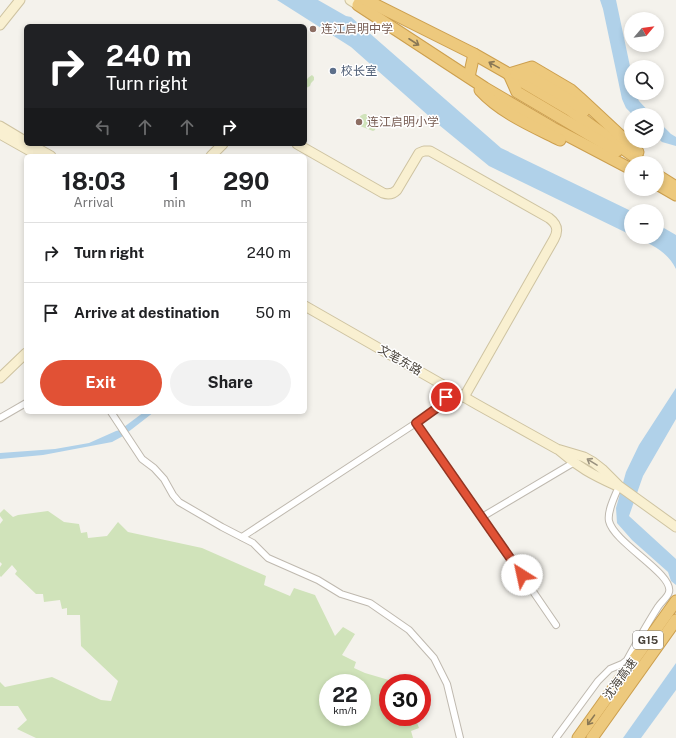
<!DOCTYPE html>
<html lang="en">
<head>
<meta charset="utf-8">
<style>
  body { margin:0; font-family:"Public Sans","Noto Sans SC",sans-serif; background:#f2f2f2; color:#202124; height:100vh; display:flex; flex-direction:column; font-size:15px; white-space:nowrap }
  * { box-sizing:border-box; margin:0 }
  p { font-size:13px; color:#757577 }
  .icon { flex:none; width:22px; height:22px; fill:none; stroke:currentColor; stroke-width:2; stroke-linecap:round; stroke-linejoin:round }
  .map { position:relative; flex:1; overflow:hidden }
  .side { position:absolute; left:24px; top:154px; width:283px; height:260px; display:flex; flex-direction:column; background:#fff; border-radius:6px; box-shadow:0 2px 6px #0003 }
  .side>* { flex:none }
  .top-card { position:absolute; left:24px; top:24px; width:283px; height:122px; border-radius:6px; box-shadow:0 2px 6px #0003; background:#202124; color:#fff; overflow:hidden }
  .needle { width:26px; rotate:61deg }
  .buttons { position:absolute; left:624px; top:12px; display:grid; gap:8px }
  .buttons a { display:grid; place-items:center; width:40px; height:40px; border-radius:50%; background:#fff; box-shadow:0 2px 6px #0003; font-size:20px }
  .speed { position:absolute; left:319px; top:674px; display:flex; gap:8px; font-size:20px; font-weight:700; text-align:center }
  .speed>* { display:grid; place-content:center; width:52px; height:52px; border-radius:50%; background:#fff; box-shadow:0 2px 6px #0003; line-height:1 }
  .speed small { font-size:10px; font-weight:400 }
  .speed .limit { border:6px solid #d22; background:#fff; color:#111 }
  .pin { position:absolute; display:grid; place-items:center; width:34px; height:34px; color:#fff; margin:-17px; border:2px solid #fff; border-radius:50%; box-shadow:0 1px 4px #0007 }
  .me { position:absolute; width:44px; margin:-22px; rotate:325deg; stroke-linejoin:round; filter:drop-shadow(0 0 3px #0008) }
  .turn { display:flex; align-items:center; gap:14px; height:84px; padding:0 16px; font-size:18px }
  .turn .icon { width:52px; height:52px; stroke-width:2.5 }
  .turn b { display:block; font-size:28px; line-height:34px }
  .lanes { display:flex; align-items:center; height:38px; padding:0 16px; background:#0003; justify-content:center; gap:20px; direction:ltr }
  .lanes .off { opacity:.35 }
  .eta { display:flex; justify-content:space-evenly; align-items:center; height:68px; text-align:center }
  .eta b { font-size:24px; font-weight:700; line-height:28px }
  .action { display:flex; gap:8px; margin-top:auto; padding:8px 16px }
  .action a { flex:1; height:46px; border-radius:24px; background:#e15135; color:#fff; font-size:16px; font-weight:700; line-height:46px; text-align:center }
  .action a+a { background:#f2f2f2; color:#202124 }
  ul { padding:0; list-style:none }
  li { display:flex; align-items:center; gap:12px; height:60px; padding:0 16px; border-top:1px solid #e0e0e0 }
  li div { flex:1 }
  li b { display:block; font-size:15px }
  li em { font-style:normal }
  .map>svg:first-child { display:block }
  .green { fill:#d0e3ba; fill-rule:evenodd }
  .water { fill:#b0d1e9 }
  .lines { fill:none; stroke-linecap:round; stroke-linejoin:round }
  .street-casing { stroke:#bfb9af; stroke-width:8 }
  .secondary-casing { stroke:#cec3a1; stroke-width:11 }
  .highway-casing { stroke:#cc9f4e; stroke-width:13 }
  .street { stroke:#fff; stroke-width:6 }
  .secondary { stroke:#f9f0d1; stroke-width:9 }
  .highway { stroke:#edc97d; stroke-width:11 }
  .oneway { stroke:#8a7855 }
  .oneway2 { stroke:#98907e }
  .route-casing { stroke:#923522; stroke-width:10 }
  .route { stroke:#e15135; stroke-width:7 }
  .education-dot { fill:#8d6e63; stroke:#fff; stroke-width:1.5 }
  .service-dot { fill:#5c6f8a; stroke:#fff; stroke-width:1.5 }
  .labels { text-anchor:middle; dominant-baseline:central; stroke-width:3; stroke-linejoin:round; paint-order:stroke }
  .shield { fill:#fff; stroke:#7f7b75; stroke-width:1 }
  .shield-label { font-size:11px; font-weight:bold; fill:#48423a }
  .education-label { font-size:12px; fill:#785e54; stroke:#fff; text-anchor:start }
  .service-label { font-size:12px; fill:#4e5e75; stroke:#fff; text-anchor:start }
  .street-label { font-size:12px; fill:#48423a; stroke:#fff }
</style>
</head>
<body>
<div class="map">
<svg width="676" height="738" viewBox="0 0 676 738">
  <rect width="100%" height="100%" fill="#f4f2ec"/>
  <!-- green -->
  <g class="green">
    <path d="M312 75 314 77V80L311 83 310 86 306 88 305 87C305 81 307 78 312 75Z"/>
    <path d="M364 114H366C370 119 378 124 375 130L373 131 360 126C356 122 359 115 364 114Z"/>
    <path d="M4 509 13 517 18 515 48 511 64 522 79 524 81 533 87 532 88 538 107 536 118 522 128 532 202 548 266 576 264 585 290 596 294 588 315 595 335 636 343 627 355 634 342 655 356 662 354 668 365 673 399 683H388V717H415L419 728 411 731 413 738H36L17 729 27 720 18 706H0V682L5 687 52 677 101 700 111 701 118 681 81 646 80 615H67V608L62 609 60 600 44 602 43 594H36L15 574 17 571 12 565 1 577 0 576V567L2 564 0 562V524L3 520 0 516V513ZM328 683H362V717H328Z"/>
  </g>
  <!-- water -->
  <g class="water">
    <path d="M277 0H318L346 16 351 17 501 148 631 211V235L489 166 439 125 351 47Z"/>
    <path d="M600 0H616L631 71V93H635L639 101 652 115H633L626 108 622 99 603 9Z"/>
    <path d="M657 120 671 134 676 137V146L662 142 657 137Z"/>
    <path d="M657 224 676 235V269C668 252 652 245 636 237H657Z"/>
    <path d="M676 388V419L643 476 629 516 676 559V585L671 581 668 572 632 540 617 523 616 508 626 472 639 445Z"/>
    <path d="M144 412H154L123 436 112 442 43 455 0 459V453L55 449 89 443 116 431 120 430Z"/>
    <path d="M676 663V690L641 738H623Z"/>
  </g>
  <g class="lines">
    <!-- street casing -->
    <g class="street-casing">
      <g id="street">
        <path d="M111 412 142 459 154 468 164 479 173 495 179 502 222 527 253 543 268 558 318 580 341 594 370 603 409 630 434 658 447 684 460 738"/>
        <path d="M0 418 26 403"/>
        <path d="M416 423 482 517"/>
        <path d="M242 537 416 423 441 405 446 397"/>
        <path d="M556 625 482 517 573 463"/>
        <path d="M556 738 598 681 610 669 622 664 627 660C637 642 647 624 658 607 661 602 668 597 669 592 674 574 614 543 609 521 607 511 615 496 619 486"/>
      </g>
    </g>
    <!-- secondary casing -->
    <g class="secondary-casing">
      <g id="secondary">
        <path d="M350 0 358 5"/>
        <path d="M0 25 20 0"/>
        <path d="M0 126 25 141"/>
        <path d="M0 134 39 156"/>
        <path d="M297 144 383 193C389 195 393 194 397 190L419 153 424 151H430L549 218C557 224 559 230 554 239L464 397"/>
        <path d="M33 146 51 156"/>
        <path d="M211 156 223 144"/>
        <path d="M305 306 478 405 557 449 584 457 593 462 602 469 619 486 676 527"/>
        <path d="M0 378 26 353"/>
        <path d="M560 451C578 467 593 475 615 485"/>
      </g>
    </g>
    <!-- highway casing -->
    <g class="highway-casing">
      <g id="highway">
        <path d="M361 0 358 5 485 88 553 128 631 169"/>
        <path d="M366 0 474 54 509 74 570 110 643 163"/>
        <path d="M509 74 532 67 571 90 580 98 638 152"/>
        <path d="M509 74 517 92 617 151"/>
        <path d="M516 74 528 75 573 102 584 111"/>
        <path d="M469 77 474 54"/>
        <path d="M480 90C501 113 532 126 560 140"/>
        <path d="M657 175 676 187"/>
        <path d="M657 184 676 195"/>
        <path d="M578 738 676 601"/>
        <path d="M592 738 676 620"/>
      </g>
    </g>
    <!-- street -->
    <use href="#street" class="street"/>
    <!-- secondary -->
    <use href="#secondary" class="secondary"/>
    <!-- highway -->
    <use href="#highway" class="highway"/>
  </g>
  <!-- one-way arrows -->
  <defs><path id="oneway-shaft" d="M-6 0H5M1.5-3L5.5 0L1.5 3" fill="none" stroke-width="1.6" stroke-linecap="round" stroke-linejoin="round"/></defs>
  <g class="oneway">
    <use href="#oneway-shaft" transform="translate(414 42) rotate(33)"/>
    <use href="#oneway-shaft" transform="translate(494 65) rotate(-151)"/>
    <use href="#oneway-shaft" transform="translate(591 720) rotate(126)"/>
  </g>
  <use class="oneway2" href="#oneway-shaft" transform="translate(592 462) rotate(-148)"/>
  <g class="lines">
    <!-- route casing -->
    <g class="route-casing">
      <path id="route" d="M446 397 441 405 416 423 522 575"/>
    </g>
    <!-- route -->
    <use href="#route" class="route"/>
  </g>
  <!-- markers -->
  <g class="education-dot">
    <circle cx="313" cy="29" r="4"/>
    <circle cx="359" cy="122" r="4"/>
  </g>
  <circle class="service-dot" cx="333" cy="71" r="4"/>
  <g class="labels">
    <!-- shield labels -->
    <rect class="shield" x="633" y="631" width="30" height="18" rx="3"/>
    <g class="shield-label">
      <text x="648" y="640">G15</text>
    </g>
    <!-- education labels -->
    <g class="education-label">
      <text x="321" y="29">连江启明中学</text>
      <text x="367" y="122">连江启明小学</text>
    </g>
    <!-- service labels -->
    <g class="service-label">
      <text x="341" y="71">校长室</text>
    </g>
    <!-- street labels -->
    <g class="street-label">
      <text transform="translate(400 360) rotate(30)">文笔东路</text>
      <text transform="translate(620 679) rotate(-54)">沈海高速</text>
    </g>
  </g>
</svg>
<div class="buttons">
<a><svg class="needle" viewBox="-14 -14 28 28"><path d="M0-13l5 13h-10z" fill="#e53935"/><path d="M0 13l5-13h-10z" fill="#757577"/></svg></a>
<a><svg class="icon" aria-label="search" viewBox="0 0 24 24"><circle cx="10" cy="10" r="6"/><path d="M15 15l6 6"/></svg></a>
<a><svg class="icon" aria-label="layers" viewBox="0 0 24 24"><path d="M12 4l9 5-9 5-9-5zM3 14l9 5 9-5"/></svg></a>
<a>+</a>
<a>−</a>
</div>
<div class="speed"><div>22<small>km/h</small></div><div class="limit">30</div></div>
<div class="pin" style="left:446px;top:397px;background:#d93025"><svg class="icon" aria-label="arrive" viewBox="0 0 24 24"><path d="M6 21V4h12l-3 4 3 4H6"/></svg></div>
<svg class="me" style="left:522px;top:575px" viewBox="-20 -20 40 40"><circle r="19" fill="#fff"/><path d="M0-13L10 11 0 6-10 11z" fill="#e15135"/></svg>
<div class="top-card">
<div class="turn"><svg class="icon" aria-label="right" viewBox="0 0 24 24"><path d="M7 20v-9h11M14 6l5 5-5 5"/></svg><div><b>240 m</b>Turn right</div></div>
<div class="lanes"><svg class="icon off" aria-label="left" viewBox="0 0 24 24"><path d="M17 20v-9H6M10 6l-5 5 5 5"/></svg><svg class="icon off" aria-label="ahead" viewBox="0 0 24 24"><path d="M12 20V5M6 11l6-6 6 6"/></svg><svg class="icon off" aria-label="ahead" viewBox="0 0 24 24"><path d="M12 20V5M6 11l6-6 6 6"/></svg><svg class="icon" aria-label="right" viewBox="0 0 24 24"><path d="M7 20v-9h11M14 6l5 5-5 5"/></svg></div>
</div>
<section class="side">
<div class="eta">
<div><b>18:03</b><p>Arrival</p></div>
<div><b>1</b><p>min</p></div>
<div><b>290</b><p>m</p></div>
</div>
<ul>
<li><svg class="icon" aria-label="right" viewBox="0 0 24 24"><path d="M7 20v-9h11M14 6l5 5-5 5"/></svg><div><b>Turn right</b></div><em>240 m</em></li>
<li><svg class="icon" aria-label="arrive" viewBox="0 0 24 24"><path d="M6 21V4h12l-3 4 3 4H6"/></svg><div><b>Arrive at destination</b></div><em>50 m</em></li>
</ul>
<div class="action"><a>Exit</a><a>Share</a></div>
</section>
</div>
</body>
</html>
